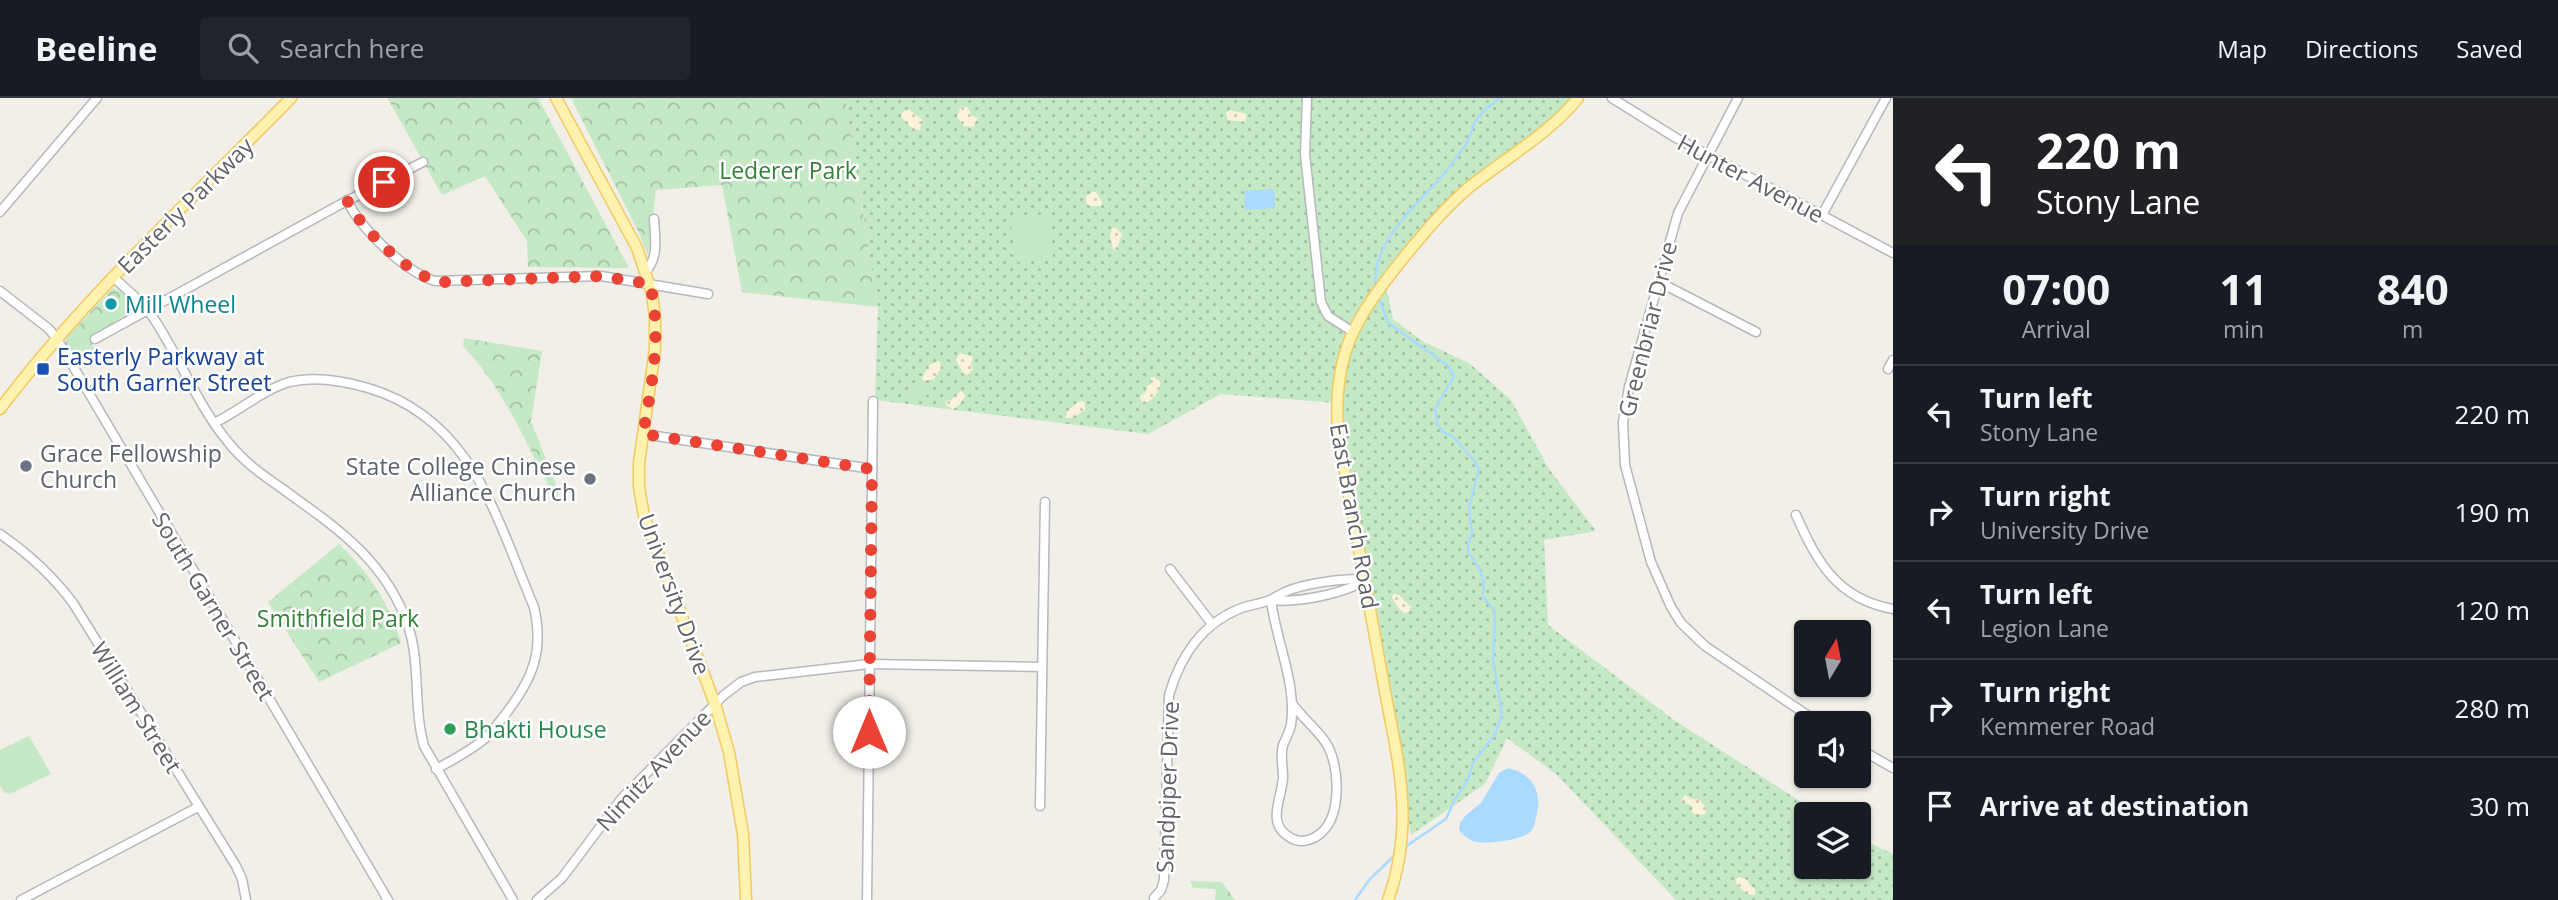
<!DOCTYPE html>
<html lang="en">
<head>
<meta charset="utf-8">
<style>
  body { margin:0; font-family:"Open Sans",sans-serif; background:#20242c; color:#f1f3f6; height:100vh; display:flex; flex-direction:column; font-size:26px; white-space:nowrap }
  * { box-sizing:border-box; margin:0 }
  p { font-size:23px; color:#9ea1a6 }
  .icon { flex:none; width:38px; height:38px; fill:none; stroke:currentColor; stroke-width:2; stroke-linecap:round; stroke-linejoin:round }
  .map { position:relative; flex:1; overflow:hidden }
  .panel { display:flex; flex-direction:column; background:#171b24; width:665px }
  .panel>* { flex:none }
  .guide { background:#202124; color:#fff; overflow:hidden }
  .needle { width:46px; rotate:10deg }
  .buttons { position:absolute; left:1794px; top:522px; display:grid; gap:14px }
  .buttons a { display:grid; place-items:center; width:77px; height:77px; border-radius:7px; background:#171b24; box-shadow:0 2px 5px #0004; font-size:35px }
  .pin { position:absolute; display:grid; place-items:center; width:60px; height:60px; color:#fff; margin:-30px; border:4px solid #fff; border-radius:50%; box-shadow:0 2px 7px #0007 }
  .me { position:absolute; width:77px; margin:-38px; rotate:0deg; stroke-linejoin:round; filter:drop-shadow(0 0 5px #0008) }
  .turn { display:flex; align-items:center; gap:24px; height:147px; padding:0 28px; font-size:32px }
  .turn .icon { width:91px; height:91px; stroke-width:2.5 }
  .turn b { display:block; font-size:49px; line-height:60px }
  .eta { display:flex; justify-content:space-evenly; align-items:center; height:119px; text-align:center }
  .eta b { font-size:42px; font-weight:700; line-height:49px }
  ul { padding:0; list-style:none }
  li { display:flex; align-items:center; gap:21px; height:98px; padding:0 28px; border-top:2px solid #363941 }
  li div { flex:1 }
  li b { display:block; font-size:26px }
  li em { font-style:normal }
  header { display:flex; align-items:center; gap:42px; box-sizing:border-box; height:98px; padding:0 35px; background:#171b24; border-bottom:2px solid #363941 }
  header strong { font-size:33px }
  nav { display:flex; gap:38px; margin-inline-start:auto; font-size:24px }
  .search { width:490px; height:63px; background:#20242c; display:flex; align-items:center; gap:18px; box-sizing:border-box; padding:0 24px; border-radius:7px; color:#9ea1a6; font-size:26px }
  main { display:flex; flex:1; min-height:0 }
  .map>svg:first-child { display:block }
  .grass { fill:url(#grass-dots) }
  .forest { fill:url(#forest-crowns) }
  .sand { fill:url(#sand-dots) }
  .pitch { fill:#c5e8c5 }
  .water { fill:#aadaff }
  .lines { fill:none; stroke-linecap:round; stroke-linejoin:round }
  .stream { stroke:#aadaff; stroke-width:2.5 }
  .minor-casing { stroke:#b5b8bc; stroke-width:11 }
  .major-casing { stroke:#f2c960; stroke-width:13 }
  .minor { stroke:#fff; stroke-width:8 }
  .major { stroke:#fff2af; stroke-width:10 }
  .route { stroke:#ea4335; stroke-width:12; stroke-dasharray:0 21.6 }
  .culture-dot { fill:#0f9aa8; stroke:#fff; stroke-width:2.5 }
  .transit-dot { fill:#1a4fb4; stroke:#fff; stroke-width:2.5 }
  .worship-dot { fill:#6b7280; stroke:#fff; stroke-width:2.5 }
  .leisure-dot { fill:#2e9e5b; stroke:#fff; stroke-width:2.5 }
  .labels { text-anchor:middle; dominant-baseline:central; stroke-width:5; stroke-linejoin:round; paint-order:stroke }
  .park-label { font-size:23px; fill:#348238; stroke:#fff }
  .street-label { font-size:23px; fill:#5f6368; stroke:#fff }
  .culture-label { font-size:23px; fill:#0d838f; stroke:#fff; text-anchor:start }
  .transit-label { font-size:23px; fill:#164399; stroke:#fff; text-anchor:start }
  .worship-label { font-size:23px; fill:#5b616d; stroke:#fff; text-anchor:start }
  .leisure-label { font-size:23px; fill:#27864d; stroke:#fff; text-anchor:start }
</style>
</head>
<body>
<header>
<strong>Beeline</strong>
<div class="search"><svg class="icon" aria-label="search" viewBox="0 0 24 24"><circle cx="10" cy="10" r="6"/><path d="M15 15l6 6"/></svg>Search here</div>
<nav><a>Map</a><a>Directions</a><a>Saved</a></nav>
</header>
<main>
<div class="map">
<svg width="1893" height="802" viewBox="0 0 1893 802">
  <defs>
    <pattern id="grass-dots" width="8" height="8" patternUnits="userSpaceOnUse" patternTransform="scale(1.75)"><rect width="8" height="8" fill="#c5e8c5"/><path d="M2 2h.1M6 6h.1" fill="none" stroke="#a3c0a4" stroke-width="1.8" stroke-linecap="round"/></pattern>
    <pattern id="forest-crowns" width="20" height="18" patternUnits="userSpaceOnUse" patternTransform="scale(1.75)"><rect width="20" height="18" fill="#c5e8c5"/><path d="M2 6a3 3 0 1 1 6 0M12 15a3 3 0 1 1 6 0" fill="none" stroke="#a3c0a4"/></pattern>
    <pattern id="sand-dots" width="8" height="8" patternUnits="userSpaceOnUse" patternTransform="scale(1.75)"><rect width="8" height="8" fill="#fbf3d9"/><path d="M2 2h.1M6 6h.1" fill="none" stroke="#cec8b4" stroke-width="1.8" stroke-linecap="round"/></pattern>
  </defs>
  <rect width="100%" height="100%" fill="#f1efe8"/>
  <!-- grass -->
  <path class="grass" d="M845 0H1578L1466 92 1385 183 1393 221 1422 243 1469 265 1511 302 1549 371 1596 433 1544 442 1548 527 1674 622 1820 716H1806V768H1858L1859 740 1893 756V802H1676L1556 676 1507 640 1485 686 1411 737 1336 305 1221 296 1148 336 875 302 878 209Z"/>
  <!-- forest -->
  <g class="forest">
    <path d="M390 0H538L629 170 528 169 527 143 485 78 442 97 388 1Z"/>
    <path d="M571 0H845L878 209 742 194 722 87 656 92 648 157 638 133Z"/>
    <path d="M113 190C122 193 133 202 134 211L131 215 92 237 90 243 95 252 76 264 66 247V240Z"/>
    <path d="M464 240 542 253 531 323 559 394 556 403C528 349 505 292 463 248Z"/>
    <path d="M339 446C369 475 389 505 401 545L319 584 268 504Z"/>
    <path d="M1190 783 1222 784 1235 802H1215L1216 791 1193 790Z"/>
  </g>
  <!-- sand -->
  <g class="sand">
    <path d="M961 8 968 10 972 18 978 20 973 29 964 28 957 19Z"/>
    <path d="M908 11 922 21 920 32H914L901 19 902 14Z"/>
    <path d="M1230 12 1246 16V24L1228 22 1226 15Z"/>
    <path d="M1096 94 1102 104 1101 108H1090L1086 105V98L1092 94Z"/>
    <path d="M1112 130H1116L1122 136 1116 153 1113 151 1110 138Z"/>
    <path d="M960 255 973 259 971 266 973 272 967 277 963 275 956 262Z"/>
    <path d="M939 263 942 269 934 281 925 283 922 281 929 267Z"/>
    <path d="M1151 279H1154L1160 283C1162 292 1153 302 1145 305L1141 303 1140 298 1146 294 1147 288 1151 286Z"/>
    <path d="M961 293 966 297 959 307 953 311 946 307V303L951 302Z"/>
    <path d="M1080 303 1085 304V312L1072 320H1066L1067 313Z"/>
    <path d="M1393 496 1399 497 1411 509 1409 514 1405 515 1399 511 1392 500Z"/>
    <path d="M1685 697 1692 701 1700 702 1706 710 1705 716 1699 717 1692 715V708L1681 703Z"/>
    <path d="M1738 779 1747 781 1749 786 1755 791V797C1748 798 1737 789 1735 782Z"/>
  </g>
  <!-- pitch -->
  <g class="pitch">
    <path d="M1048 116 1053 159 1016 164 1010 120Z"/>
    <path d="M913 288 927 290 928 296 922 300 910 301 906 294Z"/>
    <path d="M29 638 51 676 10 696 4 694 0 687V652Z"/>
  </g>
  <!-- water -->
  <g class="water">
    <path d="M1274 91 1275 110 1245 112 1244 93Z"/>
    <path d="M1508 670C1533 676 1543 694 1536 719 1535 724 1534 731 1530 734 1522 742 1488 746 1477 744 1470 743 1463 737 1459 732L1460 725 1466 717 1481 705 1499 675Z"/>
  </g>
  <g class="lines">
    <!-- stream -->
    <g class="stream">
      <path d="M1376 188C1372 142 1415 109 1442 78 1450 69 1457 58 1465 48 1470 40 1471 34 1474 26 1479 15 1491 7 1500 0"/>
      <path d="M1378 197 1388 225 1447 267 1454 278 1435 311 1437 326 1443 334 1452 338 1474 362 1479 372 1469 409 1472 436 1468 445V454L1479 470 1484 484 1483 499 1495 513 1493 563 1502 616 1495 636 1473 665 1468 682 1455 701 1446 721 1405 749"/>
      <path d="M1355 802 1370 781 1397 755"/>
    </g>
    <!-- minor casing -->
    <g class="minor-casing">
      <g id="minor">
        <path d="M1307 0 1305 56 1321 204 1328 218 1353 234"/>
        <path d="M1612 0 1676 40 1893 155"/>
        <path d="M1738 0 1678 115 1629 289 1623 324 1625 367 1651 464 1671 509 1681 525 1705 548 1819 625"/>
        <path d="M347 102C360 130 405 174 435 183L601 178 708 196"/>
        <path d="M0 114 97 0"/>
        <path d="M1822 117 1886 0"/>
        <path d="M646 173C659 159 655 139 654 121"/>
        <path d="M113 179C127 192 144 205 154 221 180 260 198 308 228 344 243 363 261 376 280 389 335 429 384 460 408 527 421 567 413 609 424 648L513 802"/>
        <path d="M1659 184 1756 234"/>
        <path d="M0 193 49 231 57 241 388 802"/>
        <path d="M95 241 341 106 423 64"/>
        <path d="M1888 271 1893 262"/>
        <path d="M214 325C239 313 263 292 289 284 314 278 344 283 368 290 473 321 496 420 534 509 544 553 533 580 507 614 499 624 492 635 482 643 468 654 451 663 436 671"/>
        <path d="M643 336 872 371"/>
        <path d="M1796 417C1817 464 1837 501 1893 511"/>
        <path d="M0 436C29 456 52 477 73 505L236 768 242 781 246 802"/>
        <path d="M1170 471 1212 526"/>
        <path d="M1271 502C1276 543 1297 586 1291 627 1289 635 1286 640 1283 647 1280 657 1283 668 1283 679 1282 701 1265 726 1291 740 1301 746 1313 742 1321 735 1342 717 1340 667 1326 645 1317 631 1302 620 1292 605"/>
        <path d="M1271 502C1297 505 1344 496 1365 482"/>
        <path d="M1858 650 1893 670"/>
        <path d="M1040 708 1045 404"/>
        <path d="M1154 800 1161 792 1164 782 1169 597C1180 559 1202 526 1239 511 1249 507 1260 506 1270 502 1275 500 1280 496 1285 494 1302 486 1347 479 1365 482"/>
        <path d="M21 802 198 709"/>
        <path d="M537 802 562 780 622 700 724 597 741 584 755 579 869 566 1042 569"/>
        <path d="M867 802 873 303"/>
      </g>
    </g>
    <!-- major casing -->
    <g class="major-casing">
      <g id="major">
        <path d="M556 0 637 150 652 195 655 220V251L639 365V389L644 418 715 606 729 654 743 736 746 802"/>
        <path d="M0 311C85 198 192 101 291 0"/>
        <path d="M1388 802C1417 721 1396 657 1382 577 1368 497 1352 417 1338 337 1333 253 1354 222 1405 158 1424 135 1444 111 1467 91 1504 61 1548 37 1578 0"/>
      </g>
    </g>
    <!-- minor -->
    <use href="#minor" class="minor"/>
    <!-- major -->
    <use href="#major" class="major"/>
  </g>
  <g class="lines">
    <!-- route -->
    <path class="route" d="M384 84 347 102C360 130 411 180 442 184L601 178 650 186C662 237 652 286 643 336L872 371 869 634"/>
  </g>
  <!-- markers -->
  <circle class="culture-dot" cx="111" cy="206" r="7"/>
  <rect class="transit-dot" x="36" y="264" width="14" height="14" rx="3.5"/>
  <g class="worship-dot">
    <circle cx="26" cy="368" r="7"/>
    <circle cx="590" cy="381" r="7"/>
  </g>
  <circle class="leisure-dot" cx="450" cy="631" r="7"/>
  <g class="labels">
    <!-- park labels -->
    <g class="park-label">
      <text x="788" y="72">Lederer Park</text>
      <text x="338" y="520">Smithfield Park</text>
    </g>
    <!-- street labels -->
    <g class="street-label">
      <text transform="translate(1751 80) rotate(28)">Hunter Avenue</text>
      <text transform="translate(185 107) rotate(-45)">Easterly Parkway</text>
      <text transform="translate(1647 231) rotate(-76)">Greenbriar Drive</text>
      <text transform="translate(1355 418) rotate(80)">East Branch Road</text>
      <text transform="translate(675 496) rotate(70)">University Drive</text>
      <text transform="translate(214 508) rotate(59)">South Garner Street</text>
      <text transform="translate(137 609) rotate(58)">William Street</text>
      <text transform="translate(653 672) rotate(-47)">Nimitz Avenue</text>
      <text transform="translate(1167 689) rotate(-88)">Sandpiper Drive</text>
    </g>
    <!-- culture labels -->
    <g class="culture-label">
      <text x="125" y="206">Mill Wheel</text>
    </g>
    <!-- transit labels -->
    <g class="transit-label">
      <text x="57" y="258">Easterly Parkway at<tspan x="57" dy="26">South Garner Street</tspan></text>
    </g>
    <!-- worship labels -->
    <g class="worship-label">
      <text x="40" y="355">Grace Fellowship<tspan x="40" dy="26">Church</tspan></text>
      <text x="576" y="368" text-anchor="end">State College Chinese<tspan x="576" dy="26">Alliance Church</tspan></text>
    </g>
    <!-- leisure labels -->
    <g class="leisure-label">
      <text x="464" y="631">Bhakti House</text>
    </g>
  </g>
</svg>
<div class="buttons">
<a><svg class="needle" viewBox="-14 -14 28 28"><path d="M0-13l5 13h-10z" fill="#e53935"/><path d="M0 13l5-13h-10z" fill="#9ea1a6"/></svg></a>
<a><svg class="icon" aria-label="sound" viewBox="0 0 24 24"><path d="M4 9h4l5-4v14l-5-4H4zM17 9q2 3 0 6"/></svg></a>
<a><svg class="icon" aria-label="layers" viewBox="0 0 24 24"><path d="M12 4l9 5-9 5-9-5zM3 14l9 5 9-5"/></svg></a>
</div>
<div class="pin" style="left:384px;top:84px;background:#d93025"><svg class="icon" aria-label="arrive" viewBox="0 0 24 24"><path d="M6 21V4h12l-3 4 3 4H6"/></svg></div>
<svg class="me" style="left:869px;top:634px" viewBox="-20 -20 40 40"><circle r="19" fill="#fff"/><path d="M0-13L10 11 0 6-10 11z" fill="#ea4335"/></svg>
</div>
<section class="panel">
<div class="guide">
<div class="turn"><svg class="icon" aria-label="left" viewBox="0 0 24 24"><path d="M17 20v-9H6M10 6l-5 5 5 5"/></svg><div><b>220 m</b>Stony Lane</div></div>
</div>
<div class="eta">
<div><b>07:00</b><p>Arrival</p></div>
<div><b>11</b><p>min</p></div>
<div><b>840</b><p>m</p></div>
</div>
<ul>
<li><svg class="icon" aria-label="left" viewBox="0 0 24 24"><path d="M17 20v-9H6M10 6l-5 5 5 5"/></svg><div><b>Turn left</b><p>Stony Lane</p></div><em>220 m</em></li>
<li><svg class="icon" aria-label="right" viewBox="0 0 24 24"><path d="M7 20v-9h11M14 6l5 5-5 5"/></svg><div><b>Turn right</b><p>University Drive</p></div><em>190 m</em></li>
<li><svg class="icon" aria-label="left" viewBox="0 0 24 24"><path d="M17 20v-9H6M10 6l-5 5 5 5"/></svg><div><b>Turn left</b><p>Legion Lane</p></div><em>120 m</em></li>
<li><svg class="icon" aria-label="right" viewBox="0 0 24 24"><path d="M7 20v-9h11M14 6l5 5-5 5"/></svg><div><b>Turn right</b><p>Kemmerer Road</p></div><em>280 m</em></li>
<li><svg class="icon" aria-label="arrive" viewBox="0 0 24 24"><path d="M6 21V4h12l-3 4 3 4H6"/></svg><div><b>Arrive at destination</b></div><em>30 m</em></li>
</ul>
</section>
</main>
</body>
</html>
